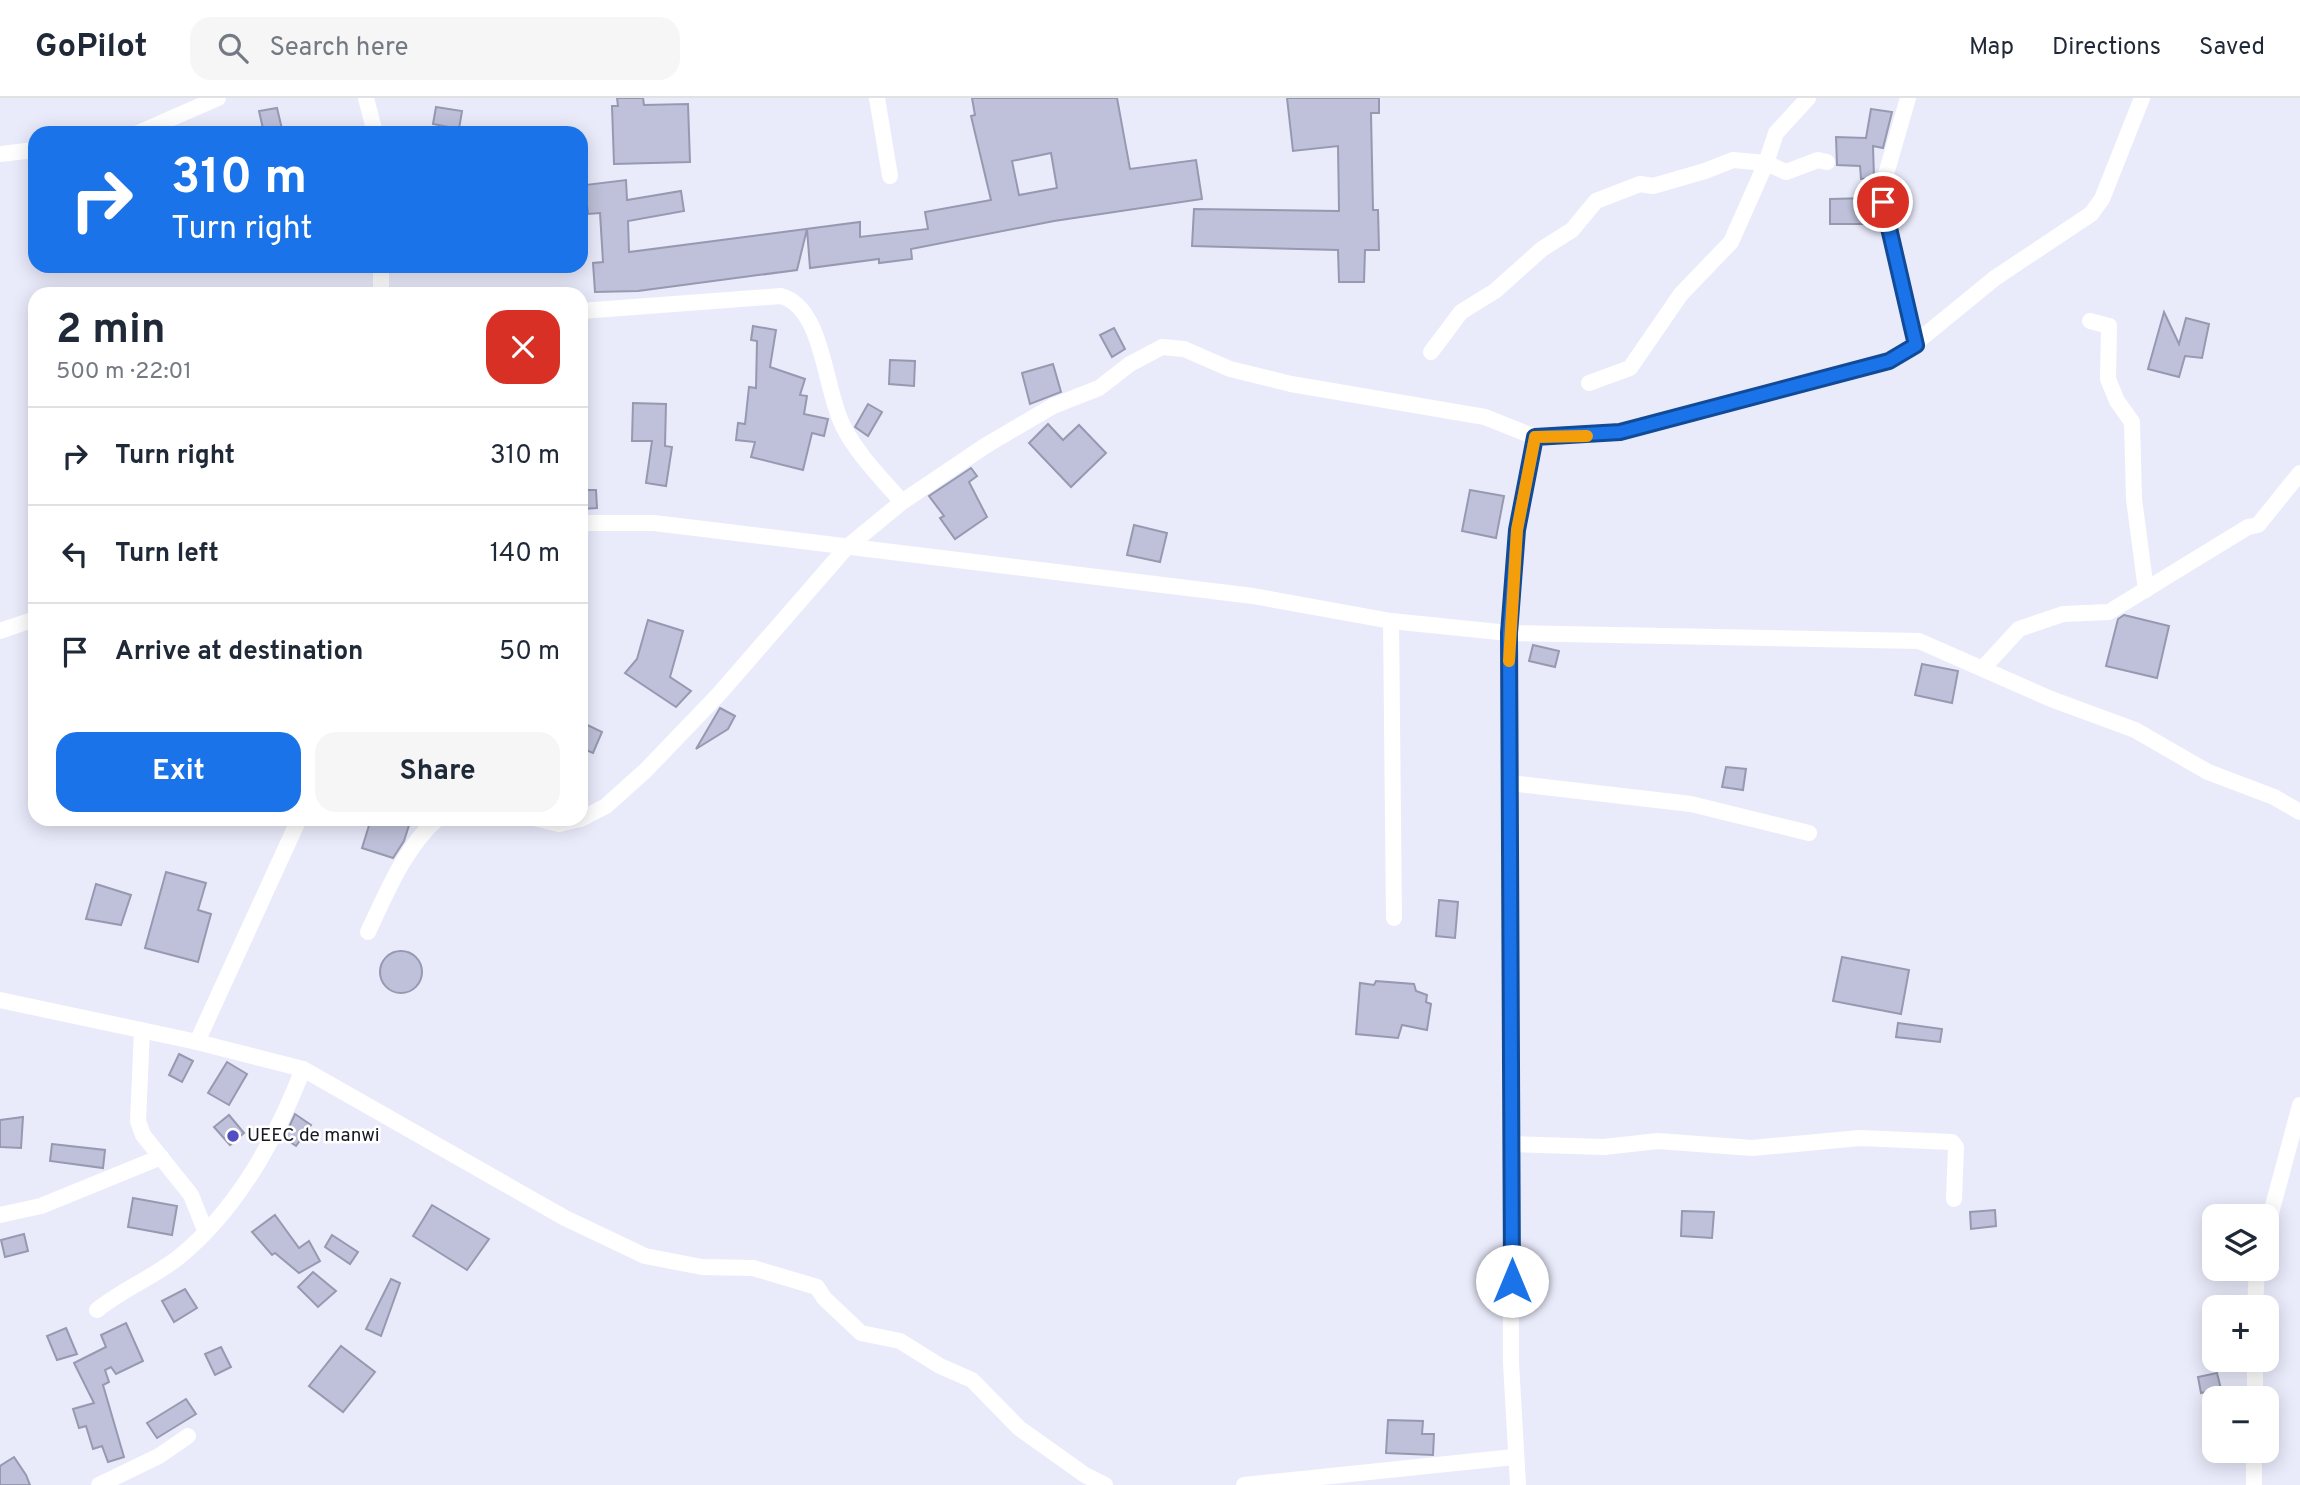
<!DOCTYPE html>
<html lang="en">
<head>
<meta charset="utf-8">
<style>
  body { margin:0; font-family:Overpass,sans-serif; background:#f6f6f7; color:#1f2937; height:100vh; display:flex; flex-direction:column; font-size:26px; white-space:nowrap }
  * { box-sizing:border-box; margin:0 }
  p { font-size:23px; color:#747a83 }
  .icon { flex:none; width:38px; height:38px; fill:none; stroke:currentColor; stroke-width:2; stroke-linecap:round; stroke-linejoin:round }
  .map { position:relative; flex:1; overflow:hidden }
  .side { position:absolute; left:28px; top:189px; width:560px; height:539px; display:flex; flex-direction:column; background:#fff; border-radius:21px; box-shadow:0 4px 18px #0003 }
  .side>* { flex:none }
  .banner { position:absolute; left:28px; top:28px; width:560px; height:147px; border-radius:21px; box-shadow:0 4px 18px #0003; background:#1a73e8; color:#fff; overflow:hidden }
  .controls { position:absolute; left:2202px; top:1106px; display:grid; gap:14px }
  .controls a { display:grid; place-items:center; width:77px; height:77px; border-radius:14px; background:#fff; box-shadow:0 4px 18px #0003; font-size:35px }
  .pin { position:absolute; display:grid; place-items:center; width:60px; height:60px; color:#fff; margin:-30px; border:4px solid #fff; border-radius:50%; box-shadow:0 2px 7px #0007 }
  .me { position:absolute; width:77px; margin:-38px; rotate:0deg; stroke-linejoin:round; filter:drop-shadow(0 0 5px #0008) }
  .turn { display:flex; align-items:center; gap:24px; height:147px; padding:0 28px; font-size:32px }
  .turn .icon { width:91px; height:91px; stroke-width:2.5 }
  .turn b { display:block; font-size:49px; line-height:60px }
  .round { display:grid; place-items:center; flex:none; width:74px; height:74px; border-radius:21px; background:#f6f6f7 }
  .overview { display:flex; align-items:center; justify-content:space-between; height:119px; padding:0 28px }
  h1 { font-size:42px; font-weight:700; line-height:52px }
  .primary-button { display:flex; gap:14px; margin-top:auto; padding:14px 28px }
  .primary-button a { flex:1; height:80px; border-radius:21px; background:#1a73e8; color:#fff; font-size:28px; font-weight:700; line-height:80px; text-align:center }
  .primary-button a+a { background:#f6f6f7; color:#1f2937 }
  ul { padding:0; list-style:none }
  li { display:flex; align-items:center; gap:21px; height:98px; padding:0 28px; border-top:2px solid #e0e1e3 }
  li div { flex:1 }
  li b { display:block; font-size:26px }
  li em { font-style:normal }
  header { display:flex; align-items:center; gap:42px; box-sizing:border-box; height:98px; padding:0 35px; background:#fff; border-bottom:2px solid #e0e1e3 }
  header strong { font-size:33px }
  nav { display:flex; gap:38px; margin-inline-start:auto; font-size:24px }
  .search { width:490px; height:63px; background:#f6f6f7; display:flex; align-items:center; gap:18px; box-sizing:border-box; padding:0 24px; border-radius:21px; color:#747a83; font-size:26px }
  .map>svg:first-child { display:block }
  .building { fill:#bec1d9; stroke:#9699b0; stroke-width:2; fill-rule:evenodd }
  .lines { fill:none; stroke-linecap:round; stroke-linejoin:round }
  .minor { stroke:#fff; stroke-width:16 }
  .route-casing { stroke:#114b97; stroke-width:18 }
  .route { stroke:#1a73e8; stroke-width:12 }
  .slow { stroke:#f59e0b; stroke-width:12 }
  .poi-dot { fill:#534dc4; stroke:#fff; stroke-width:2.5 }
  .labels { text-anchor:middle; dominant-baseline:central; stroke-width:5; stroke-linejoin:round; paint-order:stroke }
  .poi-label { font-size:19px; fill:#181921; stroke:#fff; text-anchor:start }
</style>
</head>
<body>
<header>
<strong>GoPilot</strong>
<div class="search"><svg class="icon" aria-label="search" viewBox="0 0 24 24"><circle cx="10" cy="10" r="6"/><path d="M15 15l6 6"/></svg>Search here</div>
<nav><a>Map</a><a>Directions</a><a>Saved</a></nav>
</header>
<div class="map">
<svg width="2300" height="1387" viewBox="0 0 2300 1387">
  <rect width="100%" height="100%" fill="#e9ebfb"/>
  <!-- building -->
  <g class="building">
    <path d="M617 0H643L644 7 688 6 690 64 614 66 612 8H618Z"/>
    <path d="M972 0H1117L1130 71 1196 62 1202 101 1054 123 911 151 912 161 879 165V161L810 170 807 131 797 172 638 193 595 194 593 165 603 164 600 115 588 116 585 87 626 82 627 102 681 93 684 113 628 123 629 154 860 124V139L928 131 925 114 991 102 971 18 975 17ZM1051 55 1057 90 1019 97 1012 63Z"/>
    <path d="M1287 0H1379V15H1371L1373 112H1378L1379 152H1365L1364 184H1339L1338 152 1192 148 1194 111 1339 113 1338 48 1293 53Z"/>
    <path d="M436 9 462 13 459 31 433 26Z"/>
    <path d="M277 10 282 31 264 35 259 13Z"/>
    <path d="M1871 11 1892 14 1883 50 1873 48 1874 80 1861 81 1860 68 1837 67 1836 39 1866 40Z"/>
    <path d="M1868 100 1869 126H1830V101Z"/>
    <path d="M2164 214 2179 246 2186 220 2209 226 2202 260 2185 258 2179 279 2148 271Z"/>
    <path d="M753 228 776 232 770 269 805 281 800 297 807 298 804 316 828 321 824 338 812 335 803 372 751 359 755 344 736 342 738 325 745 326 749 289 756 290 757 243 751 242Z"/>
    <path d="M1114 230 1125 251 1112 259 1100 237Z"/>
    <path d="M890 262 915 263 914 288 889 286Z"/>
    <path d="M1053 266 1061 294 1030 306 1022 275Z"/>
    <path d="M633 305 666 306 665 348 672 349 666 388 646 385 652 343H632Z"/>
    <path d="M868 306 882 314 868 338 855 329Z"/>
    <path d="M1048 326 1063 342 1079 327 1106 355 1071 389 1029 345Z"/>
    <path d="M971 370 977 378 969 384 987 419 955 441 940 420 944 418 929 398Z"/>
    <path d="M581 392H596L597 410 581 411Z"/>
    <path d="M1470 392 1504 398 1496 440 1462 433Z"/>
    <path d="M1134 427 1167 435 1160 464 1127 457Z"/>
    <path d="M2124 517 2169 528 2157 580 2106 568 2118 521Z"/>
    <path d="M648 522 683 533 670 579 691 593 676 609 625 575 637 561Z"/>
    <path d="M1533 547 1559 553 1555 569 1529 563Z"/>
    <path d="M1922 566 1958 573 1952 605 1915 597Z"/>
    <path d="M720 610 735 618 728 631 696 651Z"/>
    <path d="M581 624 602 634 593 655 581 650Z"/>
    <path d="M1726 669 1746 671 1743 692 1722 689Z"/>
    <path d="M371 721H411L404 743 393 760 362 750Z"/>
    <path d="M166 774 206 785 198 812 211 816 198 864 145 850Z"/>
    <path d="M96 786 131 797 121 827 86 821Z"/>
    <path d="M1439 802 1458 804 1455 840 1436 838Z"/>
    <circle cx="401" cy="874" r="21"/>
    <path d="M1842 859 1909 872 1901 916 1833 903Z"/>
    <path d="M1376 883 1414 886 1416 893 1427 897 1426 904 1431 906 1427 932 1402 927 1398 940 1356 936 1360 885 1374 887Z"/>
    <path d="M1898 925 1942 931 1940 944 1896 939Z"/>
    <path d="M179 956 193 963 182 984 169 977Z"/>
    <path d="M227 964 247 976 229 1007 208 995Z"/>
    <path d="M295 1016 311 1027 296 1048 284 1040Z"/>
    <path d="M229 1017 244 1035 230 1047 214 1029Z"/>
    <path d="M23 1019 21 1050 0 1049V1022Z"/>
    <path d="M52 1046 105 1052 103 1070 50 1063Z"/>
    <path d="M133 1100 177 1108 172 1137 128 1129Z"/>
    <path d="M432 1107 489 1141 467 1172 413 1138Z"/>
    <path d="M1995 1112 1996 1128 1971 1131 1970 1114Z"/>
    <path d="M1682 1113 1714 1114 1712 1140 1681 1138Z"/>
    <path d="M275 1117 299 1150 309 1143 320 1163 299 1175 275 1155 272 1157 252 1134Z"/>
    <path d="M24 1136 28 1153 5 1159 1 1142Z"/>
    <path d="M332 1137 358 1154 350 1166 325 1149Z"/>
    <path d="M313 1174 336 1193 318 1209 298 1189Z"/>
    <path d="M391 1181 400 1185 381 1238 366 1231Z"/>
    <path d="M185 1191 197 1210 174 1224 162 1203Z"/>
    <path d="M126 1225 143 1263 116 1276 111 1269 105 1272 109 1284 103 1287 124 1359 108 1364 102 1348 93 1351 86 1328 79 1330 73 1311 94 1305 74 1265 106 1249 101 1237Z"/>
    <path d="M66 1230 77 1256 57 1262 47 1238Z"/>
    <path d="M341 1248 375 1274 343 1314 309 1288Z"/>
    <path d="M221 1249 231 1269 215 1277 205 1256Z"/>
    <path d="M2217 1275 2221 1291 2201 1295 2198 1279Z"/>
    <path d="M186 1301 196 1316 157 1340 147 1325Z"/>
    <path d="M1388 1322 1423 1323 1422 1336H1434L1433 1357 1386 1355Z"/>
    <path d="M14 1359 26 1377 30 1387H0V1368Z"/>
  </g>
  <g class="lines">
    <!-- minor -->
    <g class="minor">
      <path d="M366 0 375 35"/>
      <path d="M877 0 890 78"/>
      <path d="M1808 0 1776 35 1766 65 1786 74 1818 62 1827 64"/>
      <path d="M1908 0 1884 83 1883 104 1916 246"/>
      <path d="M138 35 218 0"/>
      <path d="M0 56 35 52"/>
      <path d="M381 168V196"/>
      <path d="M581 213 781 198C824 210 824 291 843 328 857 356 882 381 902 404"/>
      <path d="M2090 223 2109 228 2108 281 2117 303 2132 324 2134 401 2146 492"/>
      <path d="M1431 254 1461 214 1495 193 1542 151 1572 132 1596 103 1640 86 1653 88 1705 73 1733 62 1766 65 1731 144 1681 196 1630 270 1589 285"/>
      <path d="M1535 339 1517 432 1509 535 1919 543 2051 601 2135 632 2208 674 2274 699 2300 714"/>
      <path d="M581 425H654L1253 498 1391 523 1509 535 1511 1265 1518 1387"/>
      <path d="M1391 523 1394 820"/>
      <path d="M0 533 35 521"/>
      <path d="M1983 570 2019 531 2063 516 2109 514 2248 429 2258 427 2300 375"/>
      <path d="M1510 685 1691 706 1809 735"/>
      <path d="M538 721 559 726 580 721"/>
      <path d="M581 721 606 708 646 672 719 596 846 450 902 404 985 348 1053 308 1099 290 1130 266 1162 249 1184 251 1230 271 1291 286 1485 319 1535 339 1620 334 1889 263 1902 256 1995 180 2091 116 2102 101 2142 0"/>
      <path d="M368 834C387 794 404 751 437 721"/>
      <path d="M0 902 197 944 303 971 565 1120 645 1158 702 1169 753 1170 817 1189 824 1200 861 1235 900 1243 940 1268 972 1282 1019 1330 1085 1377 1105 1387"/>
      <path d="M142 932 138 1023 143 1037 191 1097 205 1132"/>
      <path d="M197 944 299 721"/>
      <path d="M1512 1046 1604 1049 1658 1043 1752 1050 1860 1040 1952 1044 1956 1049 1954 1101"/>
      <path d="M0 1117 41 1108 161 1059"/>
      <path d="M2266 1134 2300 1007"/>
      <path d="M2255 1209 2257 1171"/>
      <path d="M97 1212C123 1191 154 1179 179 1159 238 1111 276 1041 303 971"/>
      <path d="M2255 1300V1262"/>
      <path d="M99 1387 159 1358 188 1338"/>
      <path d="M1244 1387 1514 1359"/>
      <path d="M2254 1387V1353"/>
    </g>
  </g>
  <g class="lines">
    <!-- route casing -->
    <g class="route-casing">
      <path id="route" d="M1512 1183 1509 535 1517 432 1535 339 1620 334 1889 263 1916 247 1883 104"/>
    </g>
    <!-- route -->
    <use href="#route" class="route"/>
    <!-- slow -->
    <path class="slow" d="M1509 563 1517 432 1535 339 1587 338"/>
  </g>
  <!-- markers -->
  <circle class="poi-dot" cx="233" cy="1038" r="7"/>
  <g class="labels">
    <!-- poi labels -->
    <g class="poi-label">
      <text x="247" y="1038">UEEC de manwi</text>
    </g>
  </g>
</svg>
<div class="controls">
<a><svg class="icon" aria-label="layers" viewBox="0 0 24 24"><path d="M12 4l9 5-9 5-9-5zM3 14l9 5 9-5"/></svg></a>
<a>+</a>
<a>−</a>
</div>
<div class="pin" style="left:1883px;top:104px;background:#d93025"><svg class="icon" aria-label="arrive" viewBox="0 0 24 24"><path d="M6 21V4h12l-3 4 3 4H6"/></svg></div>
<svg class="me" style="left:1512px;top:1183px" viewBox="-20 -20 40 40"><circle r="19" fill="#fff"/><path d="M0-13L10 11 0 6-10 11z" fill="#1a73e8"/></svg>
<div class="banner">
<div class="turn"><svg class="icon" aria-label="right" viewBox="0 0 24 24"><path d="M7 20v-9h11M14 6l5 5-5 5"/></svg><div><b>310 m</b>Turn right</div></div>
</div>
<section class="side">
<div class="overview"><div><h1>2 min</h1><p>500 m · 22:01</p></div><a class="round" style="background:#d93025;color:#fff"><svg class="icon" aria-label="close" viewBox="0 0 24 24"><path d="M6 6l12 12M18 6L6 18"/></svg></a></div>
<ul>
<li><svg class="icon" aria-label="right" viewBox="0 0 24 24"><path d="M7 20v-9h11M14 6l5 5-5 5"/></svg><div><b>Turn right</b></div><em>310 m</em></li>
<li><svg class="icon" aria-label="left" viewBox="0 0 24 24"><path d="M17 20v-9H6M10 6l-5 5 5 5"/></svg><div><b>Turn left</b></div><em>140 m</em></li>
<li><svg class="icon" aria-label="arrive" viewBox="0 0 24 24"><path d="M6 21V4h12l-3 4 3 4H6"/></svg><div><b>Arrive at destination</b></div><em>50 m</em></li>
</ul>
<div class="primary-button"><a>Exit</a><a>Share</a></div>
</section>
</div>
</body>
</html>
